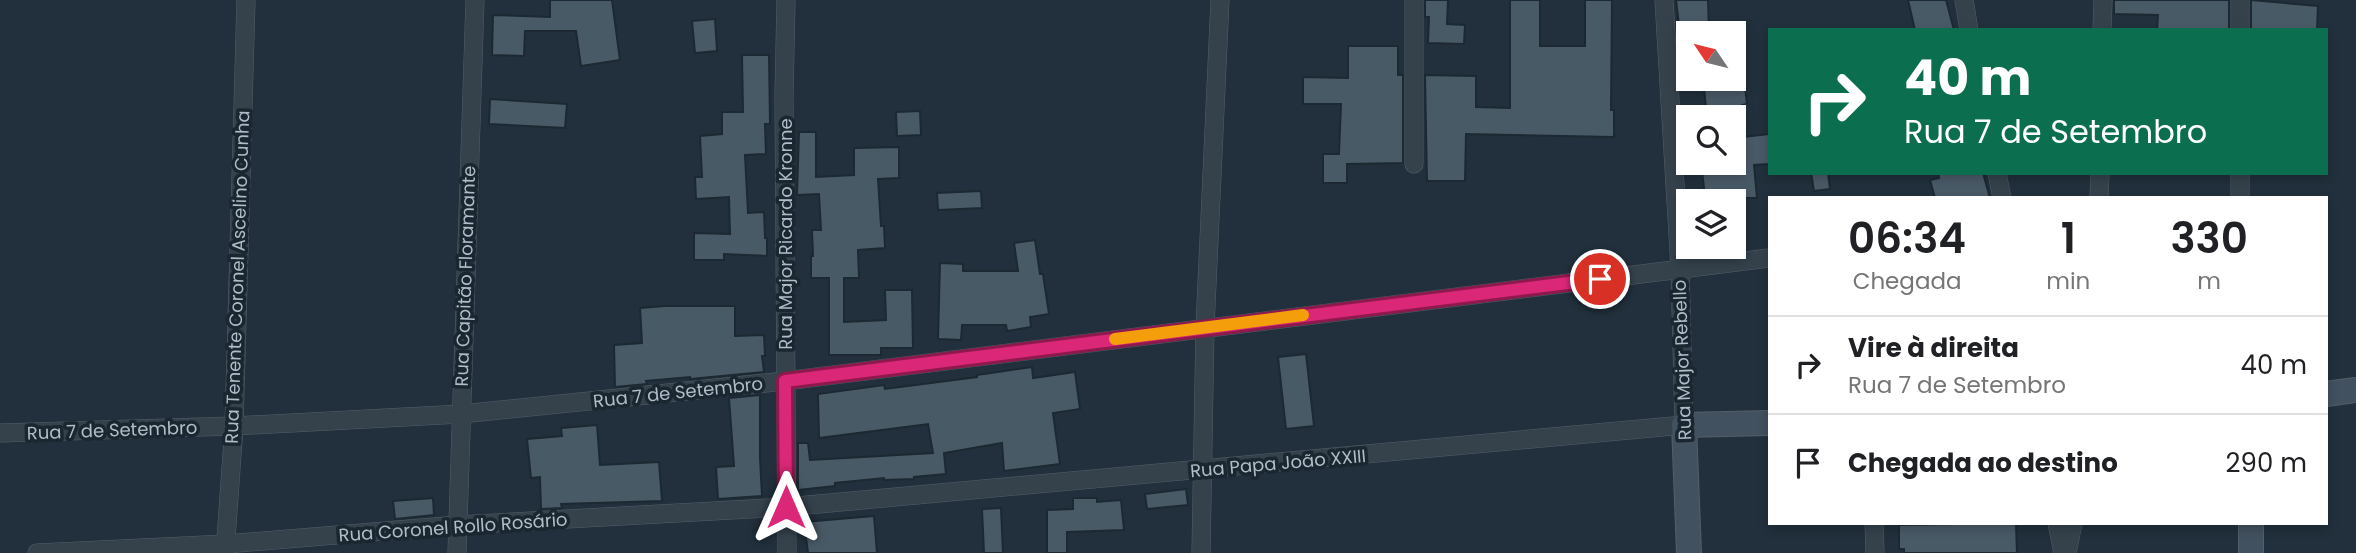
<!DOCTYPE html>
<html lang="pt">
<head>
<meta charset="utf-8">
<style>
  body { margin:0; font-family:Poppins,sans-serif; background:#f2f2f2; color:#202124; height:100vh; display:flex; flex-direction:column; font-size:26px; white-space:nowrap }
  * { box-sizing:border-box; margin:0 }
  p { font-size:23px; color:#757577 }
  .icon { flex:none; width:38px; height:38px; fill:none; stroke:currentColor; stroke-width:2; stroke-linecap:round; stroke-linejoin:round }
  .map { position:relative; flex:1; overflow:hidden }
  .details { position:absolute; left:1768px; top:196px; width:560px; height:329px; display:flex; flex-direction:column; background:#fff; border-radius:0px; box-shadow:0 4px 10px #0003 }
  .details>* { flex:none }
  .banner { position:absolute; left:1768px; top:28px; width:560px; height:147px; border-radius:0px; box-shadow:0 4px 10px #0003; background:#0b6e4f; color:#fff; overflow:hidden }
  .needle { width:46px; rotate:305deg }
  .buttons { position:absolute; left:1676px; top:21px; display:grid; gap:14px }
  .buttons a { display:grid; place-items:center; width:70px; height:70px; border-radius:0px; background:#fff; box-shadow:0 4px 10px #0003; font-size:35px }
  .pin { position:absolute; display:grid; place-items:center; width:60px; height:60px; color:#fff; margin:-30px; border:4px solid #fff; border-radius:50%; box-shadow:0 2px 7px #0007 }
  .me { position:absolute; width:77px; margin:-38px; rotate:0deg; stroke-linejoin:round; filter:drop-shadow(0 0 5px #0008) }
  .turn { display:flex; align-items:center; gap:24px; height:147px; padding:0 21px; font-size:32px }
  .turn .icon { width:91px; height:91px; stroke-width:2.5 }
  .turn b { display:block; font-size:49px; line-height:60px }
  .eta { display:flex; justify-content:space-evenly; align-items:center; height:119px; text-align:center }
  .eta b { font-size:42px; font-weight:600; line-height:49px }
  ul { padding:0; list-style:none }
  li { display:flex; align-items:center; gap:21px; height:98px; padding:0 21px; border-top:2px solid #e0e0e0 }
  li div { flex:1 }
  li b { display:block; font-size:26px }
  li em { font-style:normal }
  .map>svg:first-child { display:block }
  .building { fill:#495a67; stroke:#1c2932; stroke-width:2 }
  .lines { fill:none; stroke-linecap:round; stroke-linejoin:round }
  .street-casing { stroke:#535f6a; stroke-width:19 }
  .secondary-casing { stroke:#535f6a; stroke-width:26 }
  .street { stroke:#35424c; stroke-width:18 }
  .secondary { stroke:#42515f; stroke-width:24 }
  .route-casing { stroke:#8e194d; stroke-width:18 }
  .route { stroke:#db2777; stroke-width:12 }
  .slow { stroke:#f59e0b; stroke-width:12 }
  .labels { text-anchor:middle; dominant-baseline:central; stroke-width:7; stroke-linejoin:round; paint-order:stroke }
  .street-label { font-size:18px; fill:#b0bcc8; stroke:#1a2730 }
</style>
</head>
<body>
<div class="map">
<svg width="2356" height="553" viewBox="0 0 2356 553">
  <rect width="100%" height="100%" fill="#21303c"/>
  <!-- building -->
  <g class="building">
    <path d="M550 0H612L620 60 581 66 576 31H525L524 56 492 55 493 15 550 17Z"/>
    <path d="M1425 0H1448L1447 24 1465 25 1464 44 1428 43 1429 17H1425Z"/>
    <path d="M1510 0H1540V46H1585V0H1612L1611 110H1614V137L1466 134 1465 181H1427L1425 75 1476 76V107L1510 108Z"/>
    <path d="M1676 0H1708L1709 33H1680Z"/>
    <path d="M1908 0H1946L1954 30H1915Z"/>
    <path d="M2114 0H2229V30H2157L2158 15 2114 14Z"/>
    <path d="M2251 0 2318 6 2317 30H2251Z"/>
    <path d="M715 19 717 51 695 53 692 21Z"/>
    <path d="M1348 46H1398V75H1403V163L1347 164V183H1323V154H1339L1341 104H1303V77L1348 78Z"/>
    <path d="M742 55H769L770 124H765L766 154 745 155 748 213 764 212 765 238H767V256L724 254V260H694V233L730 234 729 197 696 199 695 177H702L700 136 722 134V112H743Z"/>
    <path d="M1703 79H1744L1747 104 1742 105 1744 117H1707Z"/>
    <path d="M490 99 567 104 565 128 489 124Z"/>
    <path d="M920 111 921 135 897 136 896 112Z"/>
    <path d="M799 132H816V177L854 175V148L899 147V178L878 179 881 226H884L885 248 858 250 859 278H844V322L886 320 885 290H912L913 348H881V355H829V278H811V256H813L812 230H821L819 194 797 195Z"/>
    <path d="M1769 134V164L1754 165 1757 198H1744V201H1717V196L1705 197 1702 171 1710 170 1709 163H1734V138Z"/>
    <path d="M1811 173H1828L1830 189 1814 191Z"/>
    <path d="M1938 173H1983L1990 198H1935L1930 180 1939 178Z"/>
    <path d="M981 191 982 208 938 210 937 193Z"/>
    <path d="M1035 240 1040 274H1043L1049 314 1030 317 1031 327 1007 331 1006 325H962L961 340 938 339 940 263 963 264V271H1018L1014 243Z"/>
    <path d="M665 306H735V336L764 335 765 356H762L764 372 690 379V377L646 381 647 384 615 387 614 345 642 343 640 308Z"/>
    <path d="M1306 354 1314 426 1286 429 1278 357Z"/>
    <path d="M1032 367 1033 378 1075 372 1080 409 1053 413 1060 464 1004 471 1002 443 944 453 946 474 914 477V479L884 480V478L835 483V486L798 490V443H808L810 460 933 453 928 424 819 438 818 394 884 385 885 389 977 377V375Z"/>
    <path d="M760 395V458L762 496 718 499 716 467 734 466 729 398Z"/>
    <path d="M597 425 600 465 659 462 662 501 561 504 562 508 541 509 540 477 531 478 527 439 562 436 561 428Z"/>
    <path d="M1186 489 1188 505 1147 509 1145 494Z"/>
    <path d="M433 498 434 515 395 519 393 501Z"/>
    <path d="M1073 498H1097V502L1121 500 1124 530 1067 532V553H1047V510L1073 509Z"/>
    <path d="M1001 508 1003 553H984L982 509Z"/>
    <path d="M874 516 877 553H808L804 522Z"/>
    <path d="M2016 523 2017 553H1904V549H1899V525Z"/>
  </g>
  <g class="lines">
    <!-- street casing -->
    <g class="street-casing">
      <g id="street">
        <path d="M786 0 784 96 787 553"/>
        <path d="M1964 0 1969 30"/>
        <path d="M2102 30 2103 0"/>
        <path d="M2240 30V0"/>
        <path d="M1414 164V0"/>
        <path d="M1997 173 2002 198"/>
        <path d="M2099 198 2100 173"/>
        <path d="M2240 198V173"/>
        <path d="M0 433 234 426 461 414 785 381 1769 258"/>
        <path d="M1874 523 1875 553"/>
        <path d="M2057 523 2063 553"/>
        <path d="M37 553 226 544 458 525 786 507 1684 425 1680 269 1664 0"/>
        <path d="M225 553 234 426 246 0"/>
        <path d="M457 553 475 0"/>
        <path d="M1201 553 1205 327 1220 0"/>
        <path d="M2067 553 2073 523"/>
      </g>
    </g>
    <!-- secondary casing -->
    <g class="secondary-casing">
      <g id="secondary">
        <path d="M2326 394 2356 390"/>
        <path d="M2251 523V553"/>
        <path d="M1689 553 1684 425 1769 423"/>
      </g>
    </g>
    <!-- street -->
    <use href="#street" class="street"/>
    <!-- secondary -->
    <use href="#secondary" class="secondary"/>
  </g>
  <g class="lines">
    <!-- route casing -->
    <g class="route-casing">
      <path id="route" d="M786 507 785 381 1600 279"/>
    </g>
    <!-- route -->
    <use href="#route" class="route"/>
    <!-- slow -->
    <path class="slow" d="M1115 339 1303 315"/>
  </g>
  <g class="labels">
    <!-- street labels -->
    <g class="street-label">
      <text transform="translate(785 234) rotate(-90)">Rua Major Ricardo Kronne</text>
      <text transform="translate(465 276) rotate(-88)">Rua Capitão Floramante</text>
      <text transform="translate(237 277) rotate(-88)">Rua Tenente Coronel Ascelino Cunha</text>
      <text transform="translate(1682 360) rotate(-92)">Rua Major Rebello</text>
      <text transform="translate(678 392) rotate(-6)">Rua 7 de Setembro</text>
      <text transform="translate(112 430) rotate(-2)">Rua 7 de Setembro</text>
      <text transform="translate(1278 463) rotate(-5)">Rua Papa João XXIII</text>
      <text transform="translate(453 527) rotate(-4)">Rua Coronel Rollo Rosário</text>
    </g>
  </g>
</svg>
<div class="buttons">
<a><svg class="needle" viewBox="-14 -14 28 28"><path d="M0-13l5 13h-10z" fill="#e53935"/><path d="M0 13l5-13h-10z" fill="#757577"/></svg></a>
<a><svg class="icon" aria-label="search" viewBox="0 0 24 24"><circle cx="10" cy="10" r="6"/><path d="M15 15l6 6"/></svg></a>
<a><svg class="icon" aria-label="layers" viewBox="0 0 24 24"><path d="M12 4l9 5-9 5-9-5zM3 14l9 5 9-5"/></svg></a>
</div>
<div class="pin" style="left:1600px;top:279px;background:#d93025"><svg class="icon" aria-label="arrive" viewBox="0 0 24 24"><path d="M6 21V4h12l-3 4 3 4H6"/></svg></div>
<svg class="me" style="left:786px;top:507px" viewBox="-20 -20 40 40"><path d="M0-17L14 15 0 8-14 15z" fill="#db2777" stroke="#fff" stroke-width="4"/></svg>
<div class="banner">
<div class="turn"><svg class="icon" aria-label="right" viewBox="0 0 24 24"><path d="M7 20v-9h11M14 6l5 5-5 5"/></svg><div><b>40 m</b>Rua 7 de Setembro</div></div>
</div>
<section class="details">
<div class="eta">
<div><b>06:34</b><p>Chegada</p></div>
<div><b>1</b><p>min</p></div>
<div><b>330</b><p>m</p></div>
</div>
<ul>
<li><svg class="icon" aria-label="right" viewBox="0 0 24 24"><path d="M7 20v-9h11M14 6l5 5-5 5"/></svg><div><b>Vire à direita</b><p>Rua 7 de Setembro</p></div><em>40 m</em></li>
<li><svg class="icon" aria-label="arrive" viewBox="0 0 24 24"><path d="M6 21V4h12l-3 4 3 4H6"/></svg><div><b>Chegada ao destino</b></div><em>290 m</em></li>
</ul>
</section>
</div>
</body>
</html>
